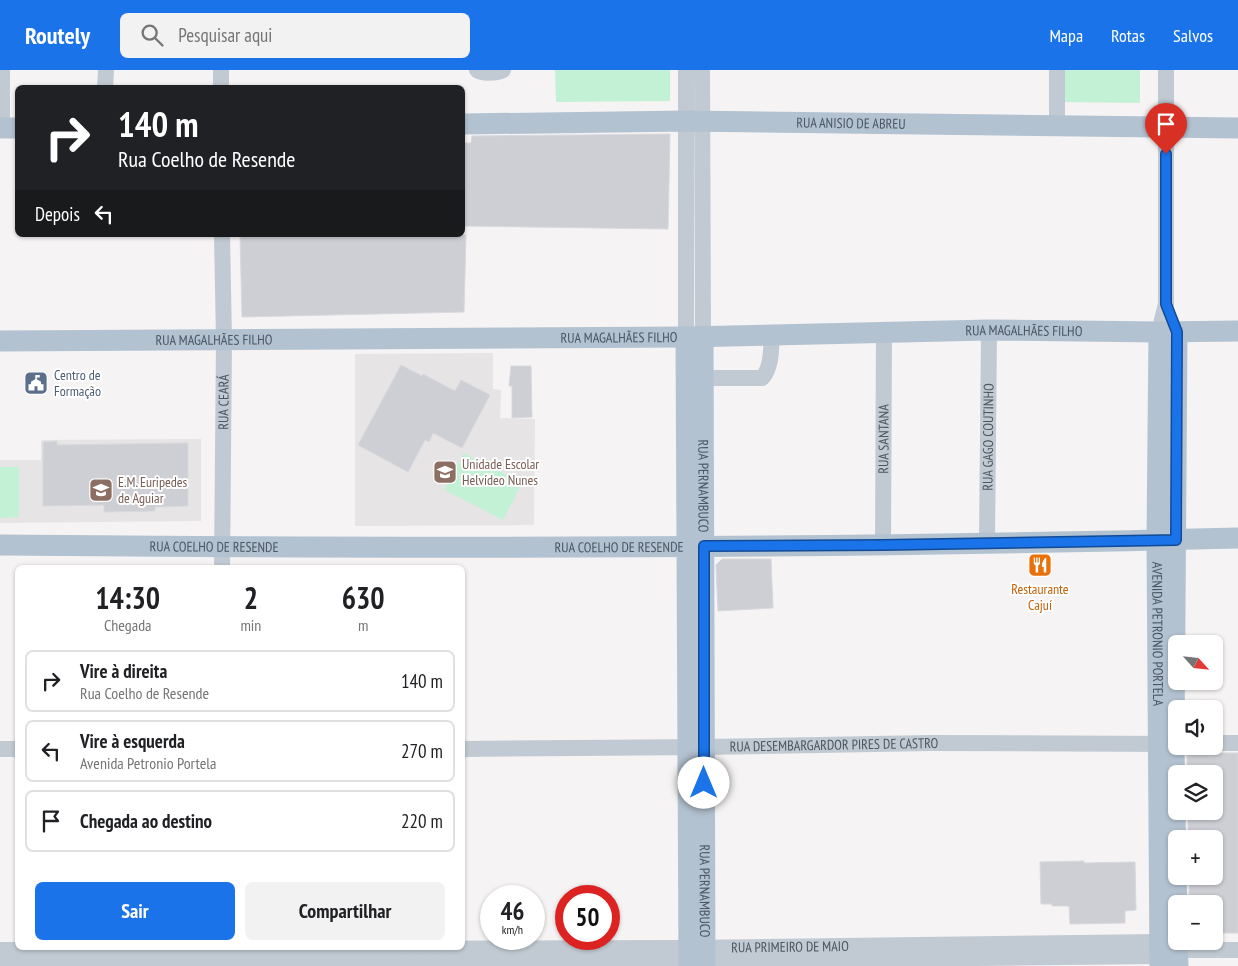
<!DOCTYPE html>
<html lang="pt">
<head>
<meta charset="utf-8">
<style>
  body { margin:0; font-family:"PT Sans Narrow",sans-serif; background:#f2f2f2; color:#202124; height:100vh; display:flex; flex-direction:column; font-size:19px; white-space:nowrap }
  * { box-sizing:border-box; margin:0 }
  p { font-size:16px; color:#757577 }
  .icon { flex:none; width:28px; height:28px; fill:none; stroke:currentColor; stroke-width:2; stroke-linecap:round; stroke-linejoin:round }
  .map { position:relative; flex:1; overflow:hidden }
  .panel { position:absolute; left:15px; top:495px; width:450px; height:385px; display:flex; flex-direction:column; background:#fff; border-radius:8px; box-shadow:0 1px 4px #0004 }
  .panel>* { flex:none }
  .banner { position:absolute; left:15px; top:15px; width:450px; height:152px; border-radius:8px; box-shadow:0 1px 4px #0004; background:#202124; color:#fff; overflow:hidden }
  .needle { width:32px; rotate:117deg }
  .fabs { position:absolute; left:1168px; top:565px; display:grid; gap:10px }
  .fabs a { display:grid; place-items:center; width:55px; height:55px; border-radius:8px; background:#fff; box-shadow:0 1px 4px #0004; font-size:25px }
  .speed { position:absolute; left:480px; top:815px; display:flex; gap:10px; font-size:25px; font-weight:700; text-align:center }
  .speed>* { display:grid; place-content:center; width:65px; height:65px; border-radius:50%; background:#fff; box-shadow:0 1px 4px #0004; line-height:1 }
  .speed small { font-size:12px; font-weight:400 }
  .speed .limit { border:8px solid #d22; background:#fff; color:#111 }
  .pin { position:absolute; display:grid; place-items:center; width:42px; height:42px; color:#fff; margin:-51px -21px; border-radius:50% 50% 50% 0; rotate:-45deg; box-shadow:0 0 5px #0007 }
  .pin .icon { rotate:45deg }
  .me { position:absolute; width:55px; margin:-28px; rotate:0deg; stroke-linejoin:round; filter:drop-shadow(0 0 4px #0008) }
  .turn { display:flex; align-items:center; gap:18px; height:105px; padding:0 20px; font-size:22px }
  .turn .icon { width:65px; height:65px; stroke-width:2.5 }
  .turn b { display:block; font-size:35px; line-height:42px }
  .then { display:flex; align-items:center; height:48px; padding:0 20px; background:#0003; gap:10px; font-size:19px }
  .eta { display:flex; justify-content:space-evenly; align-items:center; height:85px; text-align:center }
  .eta b { font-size:30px; font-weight:700; line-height:35px }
  .cta { display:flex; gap:10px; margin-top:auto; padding:10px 20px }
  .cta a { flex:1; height:58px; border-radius:8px; background:#1a73e8; color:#fff; font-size:20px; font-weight:700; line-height:58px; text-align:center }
  .cta a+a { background:#f2f2f2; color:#202124 }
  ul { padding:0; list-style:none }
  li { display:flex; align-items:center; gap:15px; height:62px; margin:0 10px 8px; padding:0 10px; border:2px solid #e0e0e0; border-radius:8px }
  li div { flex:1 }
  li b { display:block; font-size:19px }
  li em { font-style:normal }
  header { display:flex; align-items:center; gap:30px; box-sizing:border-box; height:70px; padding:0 25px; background:#1a73e8; color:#fff }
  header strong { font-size:24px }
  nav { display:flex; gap:28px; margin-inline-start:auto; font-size:18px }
  .search { width:350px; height:45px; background:#f2f2f2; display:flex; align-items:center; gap:12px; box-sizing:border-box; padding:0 18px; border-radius:8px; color:#757577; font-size:19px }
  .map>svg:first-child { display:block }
  .education { fill:#e6e4e5 }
  .green { fill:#c3f1d5 }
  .building { fill:#cdcfd5; stroke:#d7d9de }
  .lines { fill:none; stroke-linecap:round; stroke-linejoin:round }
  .minor { stroke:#c1cad2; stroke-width:16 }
  .major { stroke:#b3c2d1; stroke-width:21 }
  .route-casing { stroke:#114b97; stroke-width:12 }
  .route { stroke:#1a73e8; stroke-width:9 }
  .labels { text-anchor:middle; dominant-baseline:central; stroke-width:4; stroke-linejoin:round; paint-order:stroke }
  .street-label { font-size:14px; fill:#4a5661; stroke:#fff }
  .service-label { font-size:14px; fill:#4e5e75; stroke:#fff; text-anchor:start }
  .education-label { font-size:14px; fill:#785e54; stroke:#fff; text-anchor:start }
  .food-label { font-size:14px; fill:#c56008; stroke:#fff }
</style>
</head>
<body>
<header>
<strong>Routely</strong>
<div class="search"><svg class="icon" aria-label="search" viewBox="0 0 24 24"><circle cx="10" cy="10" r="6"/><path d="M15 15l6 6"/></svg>Pesquisar aqui</div>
<nav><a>Mapa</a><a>Rotas</a><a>Salvos</a></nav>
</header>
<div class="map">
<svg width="1238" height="896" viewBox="0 0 1238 896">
  <rect width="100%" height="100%" fill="#f5f3f3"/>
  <!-- education -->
  <g class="education">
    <path d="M493 283V319L501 320 500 348 535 349 534 455 355 456V284Z"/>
    <path d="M201 369V451L0 453V390H41V370Z"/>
  </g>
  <!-- green -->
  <g class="green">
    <path d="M555 0H670V31L556 32Z"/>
    <path d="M1061 0H1140V33L1061 32Z"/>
    <path d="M464 383 522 413 503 450 444 420Z"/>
    <path d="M0 397H19V447L0 448Z"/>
  </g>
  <!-- building -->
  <g class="building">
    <path d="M670 64 668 159 462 156V73H471L472 66Z"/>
    <path d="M240 165H466L464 242 242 247Z"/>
    <path d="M401 295 422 306 423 304 455 321 461 310 490 325 462 378 433 363 429 372 425 370 408 402 358 375Z"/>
    <path d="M511 296H531L532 347 512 348V316H509Z"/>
    <path d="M57 371V375L188 373V436L155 437V441L104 442V435L43 436V372Z"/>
    <path d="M722 489H771L773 538 718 541 716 495Z"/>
    <path d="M1187 678 1206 679 1214 683H1238V863H1214V834H1189V806H1214V769H1188V741H1214V704H1187Z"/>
    <path d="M1084 791V793L1135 792 1136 840 1125 841V853L1070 854 1069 836H1052V834H1041L1040 792Z"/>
  </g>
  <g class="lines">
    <!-- minor -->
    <g class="minor">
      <path d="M2 0V58"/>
      <path d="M477 0C483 4 497 3 503 0"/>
      <path d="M702 0 703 266"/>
      <path d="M105 18 106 0"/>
      <path d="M221 18V0"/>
      <path d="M1057 56V0"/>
      <path d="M1159 262 1166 234V0"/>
      <path d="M686 267V0"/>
      <path d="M704 308H762C772 298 771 277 772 264"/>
      <path id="s1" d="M987 473 989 260"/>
      <path id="s2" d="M883 475 884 262"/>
      <path id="s3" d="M222 498 224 271 222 165"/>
      <path d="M1214 673H1238"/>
      <path d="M0 679H18"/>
      <path id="s4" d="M462 679 704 677 931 673 1170 674"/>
      <path id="s5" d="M0 880 689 878 1159 872"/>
      <path d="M1178 880H1238"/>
      <path d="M0 893 219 894 705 891 1160 886"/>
    </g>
    <!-- major -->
    <g class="major">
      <path id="s6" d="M462 54 686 51 1238 58"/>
      <path d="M0 58H18"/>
      <path id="s7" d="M1159 262 1157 471 1160 896"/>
      <path id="s8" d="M703 266 705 896"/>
      <path d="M686 267 689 896"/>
      <path id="s9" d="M0 271 686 267 989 260 1159 262 1238 261"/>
      <path id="s10" d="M0 475C413 479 825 479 1238 468"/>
      <path d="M1176 803 1174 674 1177 262"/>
      <path d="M1176 806 1177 834"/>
      <path d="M1177 871 1178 896"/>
    </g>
  </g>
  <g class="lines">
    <!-- route casing -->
    <g class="route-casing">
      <path id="route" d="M704 713V476L883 475 1176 470 1177 262 1166 234V84"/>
    </g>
    <!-- route -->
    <use href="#route" class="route"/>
  </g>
  <!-- icons -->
  <defs>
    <g id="civic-square" transform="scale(1.25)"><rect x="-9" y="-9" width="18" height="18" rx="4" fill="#5c6f8a" stroke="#fff"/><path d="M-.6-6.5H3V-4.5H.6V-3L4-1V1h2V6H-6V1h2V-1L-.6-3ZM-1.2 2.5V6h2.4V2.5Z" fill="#fff"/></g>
    <g id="school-square" transform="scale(1.25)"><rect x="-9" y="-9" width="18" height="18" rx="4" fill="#8d6e63" stroke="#fff"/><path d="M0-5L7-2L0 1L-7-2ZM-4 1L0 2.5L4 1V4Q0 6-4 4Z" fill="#fff"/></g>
    <g id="restaurant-square" transform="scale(1.25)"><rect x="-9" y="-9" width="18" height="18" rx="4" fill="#e8710a" stroke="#fff"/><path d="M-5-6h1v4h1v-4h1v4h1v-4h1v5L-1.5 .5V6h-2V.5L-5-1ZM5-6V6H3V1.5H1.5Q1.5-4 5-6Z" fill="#fff"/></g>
  </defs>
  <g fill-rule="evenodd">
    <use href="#civic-square" x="36" y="313"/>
    <use href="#school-square" x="445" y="402"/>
    <use href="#school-square" x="101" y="420"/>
    <use href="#restaurant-square" x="1040" y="495"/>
  </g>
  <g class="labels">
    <!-- street labels -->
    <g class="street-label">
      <text stroke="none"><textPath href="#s6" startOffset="389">RUA ANISIO DE ABREU</textPath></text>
      <text stroke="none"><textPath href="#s9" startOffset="1024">RUA MAGALHÃES FILHO</textPath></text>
      <text stroke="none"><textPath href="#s9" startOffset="619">RUA MAGALHÃES FILHO</textPath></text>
      <text stroke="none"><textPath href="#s9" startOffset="214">RUA MAGALHÃES FILHO</textPath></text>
      <text stroke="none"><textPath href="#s3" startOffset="166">RUA CEARÁ</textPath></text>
      <text stroke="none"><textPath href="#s1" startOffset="106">RUA GAGO COUTINHO</textPath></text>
      <text stroke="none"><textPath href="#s2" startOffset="106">RUA SANTANA</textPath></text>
      <text stroke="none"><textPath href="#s8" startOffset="150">RUA PERNAMBUCO</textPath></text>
      <text stroke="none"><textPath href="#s10" startOffset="214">RUA COELHO DE RESENDE</textPath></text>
      <text stroke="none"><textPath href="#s10" startOffset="619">RUA COELHO DE RESENDE</textPath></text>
      <text stroke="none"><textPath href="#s7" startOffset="302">AVENIDA PETRONIO PORTELA</textPath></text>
      <text stroke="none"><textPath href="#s4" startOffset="372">RUA DESEMBARGARDOR PIRES DE CASTRO</textPath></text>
      <text stroke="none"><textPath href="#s8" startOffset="555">RUA PERNAMBUCO</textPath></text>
      <text stroke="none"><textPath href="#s5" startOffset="790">RUA PRIMEIRO DE MAIO</textPath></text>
    </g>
    <!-- service labels -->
    <g class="service-label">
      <text x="54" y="305">Centro de<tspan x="54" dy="16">Formação</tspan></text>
    </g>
    <!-- education labels -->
    <g class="education-label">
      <text x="462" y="394">Unidade Escolar<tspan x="462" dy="16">Helvídeo Nunes</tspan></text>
      <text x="118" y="412">E.M. Euripedes<tspan x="118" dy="16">de Aguiar</tspan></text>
    </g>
    <!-- food labels -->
    <g class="food-label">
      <text x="1040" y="519">Restaurante<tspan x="1040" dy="16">Cajuí</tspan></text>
    </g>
  </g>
</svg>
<div class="fabs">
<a><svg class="needle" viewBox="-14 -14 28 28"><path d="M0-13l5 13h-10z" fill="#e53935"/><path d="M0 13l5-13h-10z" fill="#757577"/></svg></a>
<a><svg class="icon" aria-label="sound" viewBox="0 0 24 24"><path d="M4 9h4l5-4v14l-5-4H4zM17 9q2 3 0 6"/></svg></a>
<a><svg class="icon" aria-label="layers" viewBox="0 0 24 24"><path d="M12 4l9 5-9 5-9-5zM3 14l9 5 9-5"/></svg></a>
<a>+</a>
<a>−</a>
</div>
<div class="speed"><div>46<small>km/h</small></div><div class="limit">50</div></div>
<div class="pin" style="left:1166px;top:84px;background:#d93025"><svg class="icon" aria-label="arrive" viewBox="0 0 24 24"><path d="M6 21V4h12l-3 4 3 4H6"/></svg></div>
<svg class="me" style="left:704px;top:713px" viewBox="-20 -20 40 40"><circle r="19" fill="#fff"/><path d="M0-13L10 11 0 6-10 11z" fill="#1a73e8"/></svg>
<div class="banner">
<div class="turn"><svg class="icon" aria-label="right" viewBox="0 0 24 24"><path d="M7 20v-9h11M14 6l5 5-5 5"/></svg><div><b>140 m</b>Rua Coelho de Resende</div></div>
<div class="then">Depois<svg class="icon" aria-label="left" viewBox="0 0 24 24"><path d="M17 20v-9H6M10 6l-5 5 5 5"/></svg></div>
</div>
<section class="panel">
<div class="eta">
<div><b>14:30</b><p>Chegada</p></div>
<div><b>2</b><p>min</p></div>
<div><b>630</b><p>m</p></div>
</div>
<ul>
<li><svg class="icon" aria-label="right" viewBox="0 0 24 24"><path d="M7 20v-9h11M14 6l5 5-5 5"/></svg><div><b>Vire à direita</b><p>Rua Coelho de Resende</p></div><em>140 m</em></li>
<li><svg class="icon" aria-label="left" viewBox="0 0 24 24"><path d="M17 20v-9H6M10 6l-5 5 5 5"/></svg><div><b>Vire à esquerda</b><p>Avenida Petronio Portela</p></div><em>270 m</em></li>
<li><svg class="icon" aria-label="arrive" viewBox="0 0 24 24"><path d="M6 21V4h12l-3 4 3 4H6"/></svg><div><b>Chegada ao destino</b></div><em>220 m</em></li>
</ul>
<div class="cta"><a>Sair</a><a>Compartilhar</a></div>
</section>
</div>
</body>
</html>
